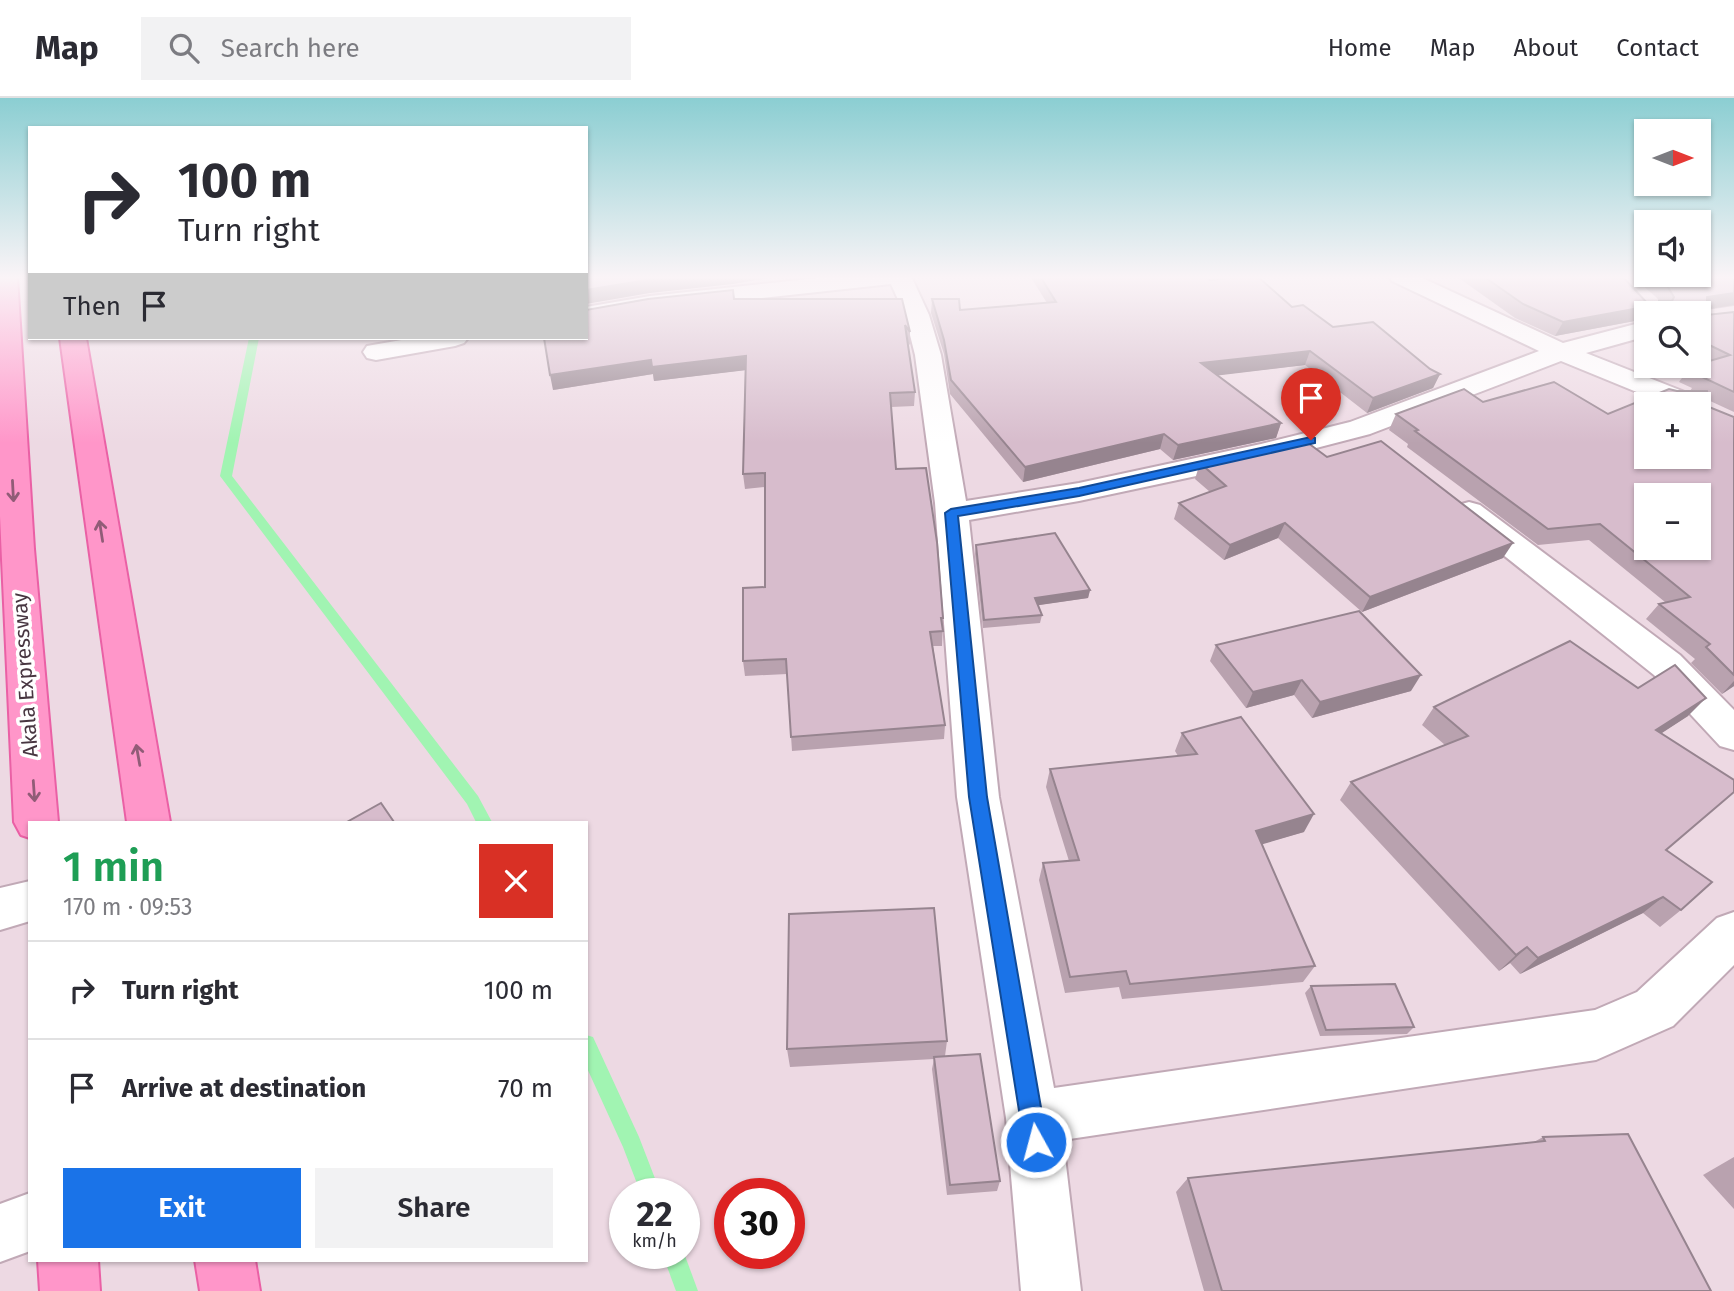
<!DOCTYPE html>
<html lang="en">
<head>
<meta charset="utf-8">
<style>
  body { margin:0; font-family:"Fira Sans",sans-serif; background:#f2f2f3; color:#2b2b33; height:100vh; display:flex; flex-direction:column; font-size:26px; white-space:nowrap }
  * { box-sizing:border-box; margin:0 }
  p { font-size:23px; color:#7c7c81 }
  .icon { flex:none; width:38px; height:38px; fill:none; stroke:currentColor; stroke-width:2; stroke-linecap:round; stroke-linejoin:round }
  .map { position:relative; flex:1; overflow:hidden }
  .sheet { position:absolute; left:28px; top:723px; width:560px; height:441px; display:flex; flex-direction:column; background:#fff; border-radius:0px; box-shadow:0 2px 5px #0004 }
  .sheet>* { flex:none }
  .banner { position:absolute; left:28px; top:28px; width:560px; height:214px; border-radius:0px; box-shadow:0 2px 5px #0004; background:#fff; color:#2b2b33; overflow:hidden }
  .needle { width:46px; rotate:90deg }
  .tools { position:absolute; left:1634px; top:21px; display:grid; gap:14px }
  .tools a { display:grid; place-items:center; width:77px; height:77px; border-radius:0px; background:#fff; box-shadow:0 2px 5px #0004; font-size:35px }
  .speed { position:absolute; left:609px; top:1080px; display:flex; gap:14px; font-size:35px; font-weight:700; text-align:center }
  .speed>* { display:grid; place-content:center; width:91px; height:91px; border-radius:50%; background:#fff; box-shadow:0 2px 5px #0004; line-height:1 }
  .speed small { font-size:18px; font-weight:400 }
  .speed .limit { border:10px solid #d22; background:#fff; color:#111 }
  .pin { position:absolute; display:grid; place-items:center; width:60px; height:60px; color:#fff; margin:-72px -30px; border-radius:50% 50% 50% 0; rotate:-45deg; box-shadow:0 0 7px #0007 }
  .pin .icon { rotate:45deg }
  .me { position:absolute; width:77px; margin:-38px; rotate:353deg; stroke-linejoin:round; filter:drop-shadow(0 0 5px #0008) }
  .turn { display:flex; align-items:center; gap:24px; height:147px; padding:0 35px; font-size:32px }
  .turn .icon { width:91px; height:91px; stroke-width:2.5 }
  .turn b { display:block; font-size:49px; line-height:60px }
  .then { display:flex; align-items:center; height:66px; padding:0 35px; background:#0003; gap:14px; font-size:26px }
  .round { display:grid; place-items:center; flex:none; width:74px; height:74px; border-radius:0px; background:#f2f2f3 }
  .head { display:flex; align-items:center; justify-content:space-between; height:119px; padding:0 35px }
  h1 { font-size:42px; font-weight:600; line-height:52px; color:#1e9e55 }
  .primary-button { display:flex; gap:14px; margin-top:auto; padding:14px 35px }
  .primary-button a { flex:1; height:80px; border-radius:0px; background:#1a73e8; color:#fff; font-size:28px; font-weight:600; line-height:80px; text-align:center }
  .primary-button a+a { background:#f2f2f3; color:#2b2b33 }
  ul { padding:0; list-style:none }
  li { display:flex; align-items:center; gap:21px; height:98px; padding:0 35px; border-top:2px solid #e1e1e2 }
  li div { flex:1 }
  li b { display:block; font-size:26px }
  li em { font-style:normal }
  header { display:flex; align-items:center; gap:42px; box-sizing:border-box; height:98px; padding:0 35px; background:#fff; border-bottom:2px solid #e1e1e2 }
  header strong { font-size:33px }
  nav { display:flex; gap:38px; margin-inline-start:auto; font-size:24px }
  .search { width:490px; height:63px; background:#f2f2f3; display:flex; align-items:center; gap:18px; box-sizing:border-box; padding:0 24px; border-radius:0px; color:#7c7c81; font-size:26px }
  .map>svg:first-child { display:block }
  .residential { fill:#edd9e3; fill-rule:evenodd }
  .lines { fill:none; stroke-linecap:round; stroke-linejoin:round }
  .stream { fill:#a1f4b2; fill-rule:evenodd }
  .minor-casing { stroke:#c1a9b6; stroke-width:4 }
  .major-casing { stroke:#ea60a5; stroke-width:4 }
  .minor { fill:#fff; fill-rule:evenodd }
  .major { fill:#ff96c9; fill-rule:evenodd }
  .wall { fill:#b9a2af }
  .shaded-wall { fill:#96848f }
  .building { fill:#d7bccc; stroke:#96848f; stroke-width:2; fill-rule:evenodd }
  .oneway { stroke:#915c77 }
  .route { fill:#1a73e8; stroke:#114b97; stroke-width:2 }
  .labels { text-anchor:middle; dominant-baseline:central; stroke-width:7; stroke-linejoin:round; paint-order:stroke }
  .street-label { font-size:21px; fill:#483641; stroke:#fff }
</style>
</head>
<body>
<header>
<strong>Map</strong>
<div class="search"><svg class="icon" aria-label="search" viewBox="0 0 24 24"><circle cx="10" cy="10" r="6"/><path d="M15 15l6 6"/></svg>Search here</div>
<nav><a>Home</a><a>Map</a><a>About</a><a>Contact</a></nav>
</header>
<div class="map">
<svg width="1734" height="1193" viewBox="0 0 1734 1193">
  <rect width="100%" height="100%" fill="#f5e7ee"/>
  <!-- residential -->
  <path class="residential" d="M0 178H30V240H586V178H1734V1193H0ZM1647 215H1699V268H1647ZM1647 306H1699V359H1647ZM1647 397H1699V450H1647ZM30 724H586V1162H30ZM625 1096H684V1155H625ZM730 1096H789V1155H730Z"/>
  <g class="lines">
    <!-- stream -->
    <g class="stream">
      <path d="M249 240H259L232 378 478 698 492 724H476L467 706 220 378Z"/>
      <path d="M586 937 593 939 639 1039 661 1096H641L623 1049 586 968Z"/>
      <path d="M662 1155H684L698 1193H676Z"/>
    </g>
    <!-- minor casing -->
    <g class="minor-casing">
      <g id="minor">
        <path d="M836 178H911L929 217 941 257 966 403 1079 385 1261 346 1350 324 1539 253 1392 183 1389 178H1418L1563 245 1647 223V238L1586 255 1700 300 1704 306 1699 312V306H1666L1561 263 1370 336 1262 364 1079 403 969 422 999 699 1054 990 1595 912 1637 894 1717 820 1734 814V867L1673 928 1596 962 1063 1042 1081 1193H1021L1006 1020 957 699 935 405 915 257 905 217 891 186 650 212 586 223V209L650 198Z"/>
        <path d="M413 240H468L464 245 455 248 376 262 367 260 363 254 367 248Z"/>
        <path d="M1469 404 1480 407 1680 557 1734 612V652L1720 648 1654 577 1458 421 1453 414 1458 407Z"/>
        <path d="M30 783V823L0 832V790Z"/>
        <path d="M30 1095V1153L0 1164V1106Z"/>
      </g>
    </g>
    <!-- major casing -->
    <g class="major-casing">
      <g id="major">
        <path d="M0 178H17L34 451 58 724H30V740L21 737 14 724 0 418Z"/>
        <path d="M60 240H86L170 724H127Z"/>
        <path d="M38 1162H98L100 1193H40Z"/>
        <path d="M195 1162H255L260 1193H200Z"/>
      </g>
    </g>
    <!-- minor -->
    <use href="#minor" class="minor"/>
    <!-- major -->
    <use href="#major" class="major"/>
  </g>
  <!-- wall -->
  <g class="wall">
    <path d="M1030 178H1203L1210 182 1292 209 1333 229 1440 276 1433 290 1367 315 1305 267 1217 277 1281 325 1276 340 1173 362 1160 351 1023 384 950 296 944 256 931 215 932 201 960 212 1047 205Z"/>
    <path d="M1456 178H1622L1640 222 1555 238 1515 220Z"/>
    <path d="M1632 178H1734V208L1707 212V217L1734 214V314L1708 302 1709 309 1734 319V588L1722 596 1691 565 1695 561 1646 521 1659 506 1665 504 1589 442 1538 447 1407 349 1408 346 1389 332 1396 316 1483 304 1608 316 1677 293H1690L1692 290 1679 284 1690 269 1704 264 1699 262V215H1651L1659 203 1657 200Z"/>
    <path d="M734 201H902L910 234V247L907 244 915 294 914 308 891 309 896 371 943 520 942 548H933L945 627 944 641 792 653 787 576 745 578 743 563 765 489V389L745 391 743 376 745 272 654 283 653 276 553 292Z"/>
    <path d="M1327 359 1503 460 1362 514 1278 440 1224 462 1174 421 1179 405 1210 394 1195 381 1200 365Z"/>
    <path d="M976 447 1090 492 1088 500 1038 507 1042 517 1040 525 983 530 975 456Z"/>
    <path d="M1216 547 1411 593 1312 620 1294 597 1246 610 1210 563Z"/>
    <path d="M1638 590 1688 618 1661 635 1666 752 1681 812 1660 829 1643 815 1520 876 1510 865 1499 873 1340 702 1351 684 1445 647 1422 627 1434 609Z"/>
    <path d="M1182 635 1304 734 1261 746 1315 868 1303 884 1122 901 1119 889 1065 895 1039 782 1043 765 1069 763 1046 689 1050 671 1178 658 1175 653Z"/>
    <path d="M1311 888 1414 929 1407 936 1320 938 1305 895Z"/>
    <path d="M947 943 945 958 1000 1083 997 1093 947 1097 932 971 934 961 790 969 787 951Z"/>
    <path d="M1543 1039 1711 1193H1204L1176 1094 1188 1080 1534 1044Z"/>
    <path d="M1734 1059V1111L1703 1077Z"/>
  </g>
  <!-- shaded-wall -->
  <g class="shaded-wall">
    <path d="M688 178H780L733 186 650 195 586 206V192L647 182Z"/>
    <path d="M1734 195V207L1697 213 1707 199Z"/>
    <path d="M1650 208 1640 222 1555 238 1563 224Z"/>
    <path d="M1310 253 1305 267 1197 280 1201 265Z"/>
    <path d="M746 258 747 272 654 283 653 276 553 292 550 277 651 262Z"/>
    <path d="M1440 276 1433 290 1367 315 1373 300Z"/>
    <path d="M1281 325 1276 340 1173 362 1178 347Z"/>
    <path d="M1164 336 1160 351 1023 384 1025 369Z"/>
    <path d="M1285 425 1278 440 1224 462 1230 447Z"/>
    <path d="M1513 445 1503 460 1362 514 1370 499Z"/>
    <path d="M1090 492 1088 500 1033 508 1035 500Z"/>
    <path d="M1421 577 1411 593 1312 620 1320 604Z"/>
    <path d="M1302 582 1294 597 1246 610 1253 594Z"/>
    <path d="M1734 583V588L1722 596Z"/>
    <path d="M1706 600 1688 618 1639 650 1656 632Z"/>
    <path d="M1314 716 1304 734 1246 751 1256 733Z"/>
    <path d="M1663 799 1643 815 1520 876 1538 860Z"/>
    <path d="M1527 849 1510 865 1499 873 1516 857Z"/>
  </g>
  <!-- building -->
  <g class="building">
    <path d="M586 178H688L647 182 586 192Z"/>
    <path d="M1040 178H1203L1210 182 1245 178H1257L1292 209 1303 207 1333 229 1373 224 1430 271 1440 276 1373 300 1310 253 1201 265 1281 325 1178 347 1164 336 1025 369 951 282 944 242 932 201H959L960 212 1056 204Z"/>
    <path d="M1483 178H1622L1650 208 1563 224 1523 206Z"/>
    <path d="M1656 178H1734V195L1707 199V217L1734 214V294L1700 278 1705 276 1690 269 1699 268V266L1730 257 1699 242V215H1659V203H1672L1674 199 1666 186Z"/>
    <path d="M733 192 734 201H902L910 234 905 227 915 294 890 295 896 371 926 370 937 444 943 520H941L943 533 930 534 945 627 791 639 786 561 743 563V490L765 489V375L743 376 746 258 652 269 651 262 550 277 544 240H586V212L648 201Z"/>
    <path d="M1554 284 1608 316 1669 291 1677 293H1707L1709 309 1734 319V577L1706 549 1710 546 1659 506 1690 499 1600 426 1548 431 1415 333 1418 332 1396 316 1464 291 1483 304ZM1647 306H1699V359H1647ZM1647 397H1699V450H1647Z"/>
    <path d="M1304 342 1327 359 1381 343 1513 445 1370 499 1285 425 1230 447 1179 405 1226 388 1200 365Z"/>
    <path d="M1055 435 1090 492 1035 500 1042 517 984 522 976 447Z"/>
    <path d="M1359 513 1421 577 1320 604 1302 582 1253 594 1216 547Z"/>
    <path d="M1570 543 1638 590 1675 567 1706 600 1656 632 1734 682V694L1666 752 1712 784 1681 812 1663 799 1538 860 1527 849 1516 857 1351 684 1468 638 1434 609Z"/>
    <path d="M1241 619 1314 716 1256 733 1315 868 1130 886 1126 873 1070 879 1043 765 1079 762 1050 671 1197 656 1182 635Z"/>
    <path d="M381 705 394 724H347Z"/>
    <path d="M934 810 947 943 787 951 789 816Z"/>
    <path d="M1395 886 1414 929 1326 932 1311 888Z"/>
    <path d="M980 956 1000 1083 950 1087 934 959Z"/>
    <path d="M1628 1036 1711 1193H1222L1188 1080 1545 1043 1543 1039Z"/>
  </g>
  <!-- one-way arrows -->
  <defs><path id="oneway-shaft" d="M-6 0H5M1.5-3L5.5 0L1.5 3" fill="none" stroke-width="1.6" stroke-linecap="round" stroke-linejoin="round" transform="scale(1.75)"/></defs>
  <g class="oneway">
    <use href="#oneway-shaft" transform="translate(13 393) rotate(87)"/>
    <use href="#oneway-shaft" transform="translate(101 433) rotate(-99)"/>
    <use href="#oneway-shaft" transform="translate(138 657) rotate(-100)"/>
    <use href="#oneway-shaft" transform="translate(34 693) rotate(86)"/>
  </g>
  <!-- sky -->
  <linearGradient id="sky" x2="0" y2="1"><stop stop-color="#8bced2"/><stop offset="0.52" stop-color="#faf4f7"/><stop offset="1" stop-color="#faf4f7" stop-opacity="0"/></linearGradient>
  <rect width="1734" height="345" fill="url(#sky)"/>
  <!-- route -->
  <path class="route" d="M1311 339 1315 340V345L1079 398 958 418 987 699 1047 1044 1044 1052 1036 1056 1028 1052 1024 1044 969 699 945 415 951 411 1079 390Z"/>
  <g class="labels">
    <!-- street labels -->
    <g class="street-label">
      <text transform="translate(25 577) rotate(-94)">Akala Expressway</text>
    </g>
  </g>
</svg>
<div class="tools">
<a><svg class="needle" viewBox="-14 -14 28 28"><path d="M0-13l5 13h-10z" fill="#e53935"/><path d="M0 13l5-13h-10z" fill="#7c7c81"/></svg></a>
<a><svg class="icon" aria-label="sound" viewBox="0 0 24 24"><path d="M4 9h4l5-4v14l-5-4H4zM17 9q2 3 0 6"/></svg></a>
<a><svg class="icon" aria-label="search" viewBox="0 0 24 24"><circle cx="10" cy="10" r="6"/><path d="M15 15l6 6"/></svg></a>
<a>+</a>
<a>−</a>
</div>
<div class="speed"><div>22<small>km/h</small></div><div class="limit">30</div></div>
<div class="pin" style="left:1311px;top:342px;background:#d93025"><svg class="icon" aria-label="arrive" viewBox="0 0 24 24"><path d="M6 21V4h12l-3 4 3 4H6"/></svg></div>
<svg class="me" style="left:1036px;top:1044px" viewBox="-20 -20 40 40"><circle r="17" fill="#1a73e8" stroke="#fff" stroke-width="3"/><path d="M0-11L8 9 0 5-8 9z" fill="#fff"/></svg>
<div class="banner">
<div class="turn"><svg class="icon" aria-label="right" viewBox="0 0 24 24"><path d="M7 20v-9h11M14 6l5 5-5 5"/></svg><div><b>100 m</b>Turn right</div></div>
<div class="then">Then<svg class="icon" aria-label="arrive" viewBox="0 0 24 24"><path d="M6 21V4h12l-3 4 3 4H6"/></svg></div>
</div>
<section class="sheet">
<div class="head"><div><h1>1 min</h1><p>170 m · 09:53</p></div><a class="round" style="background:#d93025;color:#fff"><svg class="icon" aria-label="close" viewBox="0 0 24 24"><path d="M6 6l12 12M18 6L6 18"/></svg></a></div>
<ul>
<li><svg class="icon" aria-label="right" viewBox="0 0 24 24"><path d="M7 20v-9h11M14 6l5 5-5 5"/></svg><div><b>Turn right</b></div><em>100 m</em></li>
<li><svg class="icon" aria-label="arrive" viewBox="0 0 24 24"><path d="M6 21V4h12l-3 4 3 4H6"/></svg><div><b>Arrive at destination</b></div><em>70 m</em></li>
</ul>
<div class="primary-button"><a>Exit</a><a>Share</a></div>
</section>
</div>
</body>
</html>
